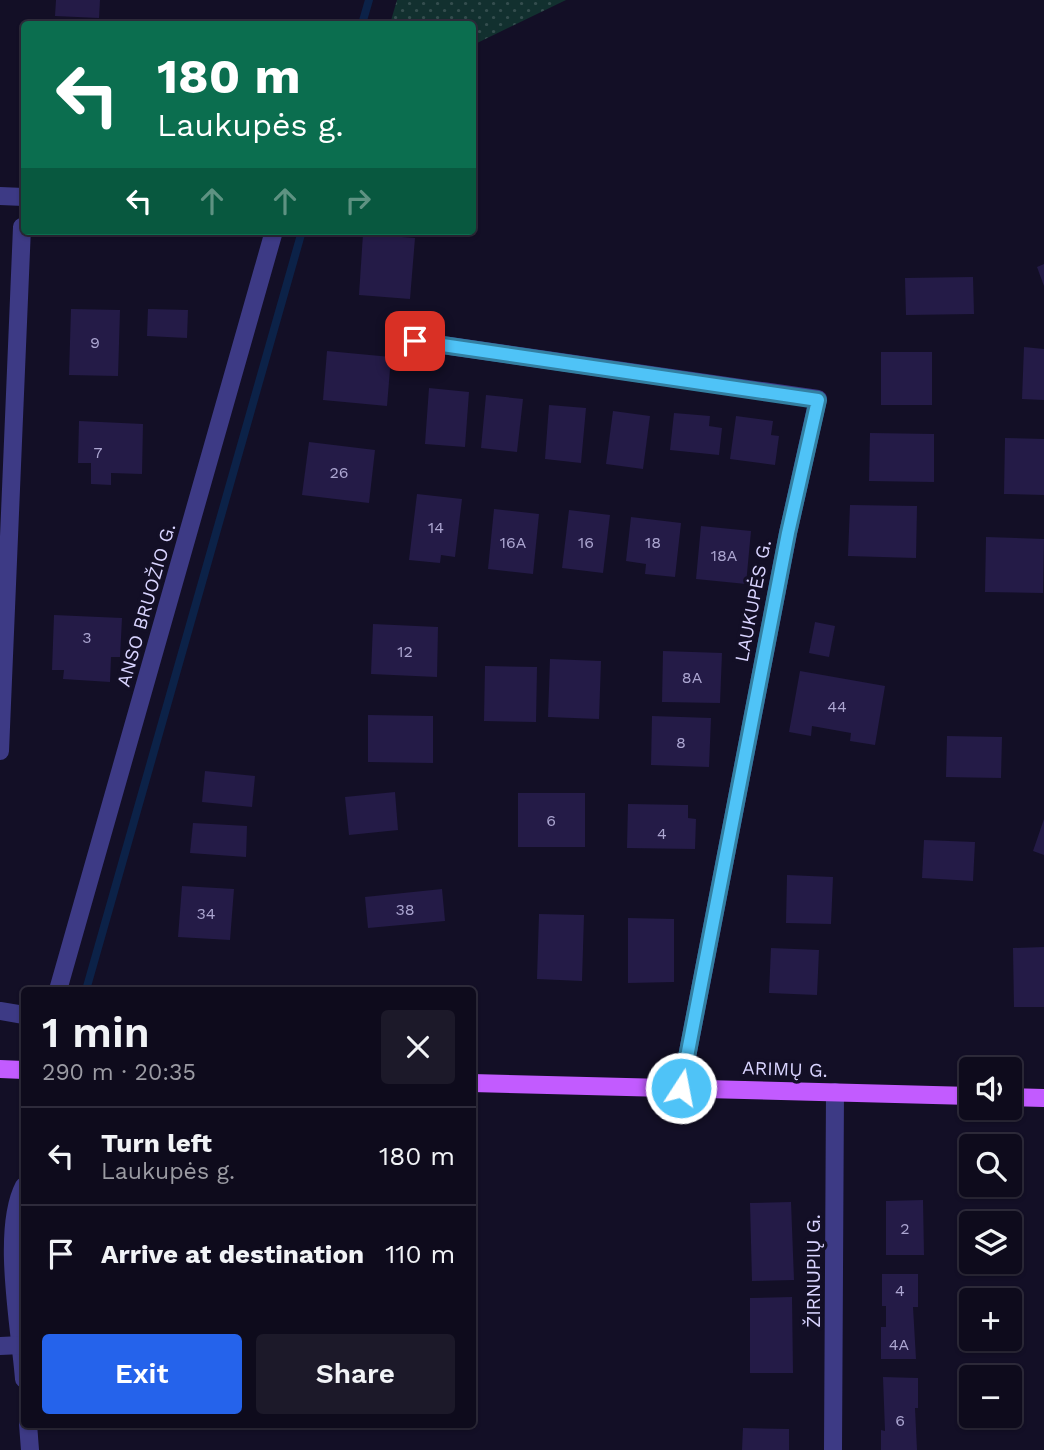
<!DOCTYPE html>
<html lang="en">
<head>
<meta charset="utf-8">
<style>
  body { margin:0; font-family:"Work Sans",sans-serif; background:#1c1929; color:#f1f3f6; height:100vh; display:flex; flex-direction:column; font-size:26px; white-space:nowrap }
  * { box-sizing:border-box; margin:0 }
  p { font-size:23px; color:#9b9ba3 }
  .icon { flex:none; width:38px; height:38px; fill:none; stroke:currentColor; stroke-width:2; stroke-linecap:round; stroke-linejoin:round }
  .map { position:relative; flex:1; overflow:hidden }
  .details { position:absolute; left:21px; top:987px; width:455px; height:441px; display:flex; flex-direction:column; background:#0e0b1c; border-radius:7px; box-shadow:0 2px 5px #0004,0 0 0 2px #2e2b3b }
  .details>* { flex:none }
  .hud { position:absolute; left:21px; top:21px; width:455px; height:214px; border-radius:7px; box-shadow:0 2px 5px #0004,0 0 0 2px #2e2b3b; background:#0b6e4f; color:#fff; overflow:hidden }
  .controls { position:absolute; left:959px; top:1057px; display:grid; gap:14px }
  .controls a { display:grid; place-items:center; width:63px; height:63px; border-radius:7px; background:#0e0b1c; box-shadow:0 2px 5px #0004,0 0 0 2px #2e2b3b; font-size:35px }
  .pin { position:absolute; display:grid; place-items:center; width:60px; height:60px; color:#fff; margin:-30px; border-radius:14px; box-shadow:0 4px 10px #0006 }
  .me { position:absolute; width:77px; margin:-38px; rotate:11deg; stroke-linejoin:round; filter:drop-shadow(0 0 5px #0008) }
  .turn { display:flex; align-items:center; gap:24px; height:147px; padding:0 21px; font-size:32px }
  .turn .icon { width:91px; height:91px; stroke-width:2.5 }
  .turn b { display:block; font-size:49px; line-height:60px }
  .lanes { display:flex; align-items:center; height:66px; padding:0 21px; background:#0003; justify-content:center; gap:35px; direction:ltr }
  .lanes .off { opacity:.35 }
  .round { display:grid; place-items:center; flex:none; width:74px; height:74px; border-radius:7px; background:#1c1929 }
  .summary { display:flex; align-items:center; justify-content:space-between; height:119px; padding:0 21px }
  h1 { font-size:42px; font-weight:600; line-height:52px }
  .cta { display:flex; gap:14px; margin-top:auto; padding:14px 21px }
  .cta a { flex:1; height:80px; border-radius:7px; background:#2563eb; color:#fff; font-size:28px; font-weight:600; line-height:80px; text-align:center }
  .cta a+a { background:#1c1929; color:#f1f3f6 }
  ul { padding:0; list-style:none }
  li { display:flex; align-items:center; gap:21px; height:98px; padding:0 21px; border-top:2px solid #2e2b3b }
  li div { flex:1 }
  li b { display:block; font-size:26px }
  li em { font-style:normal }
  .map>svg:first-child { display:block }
  .grass { fill:url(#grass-dots) }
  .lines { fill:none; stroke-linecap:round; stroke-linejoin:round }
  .stream { stroke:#0c2248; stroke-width:8 }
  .building { fill:#241b47 }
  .minor { stroke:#3d3a85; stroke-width:18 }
  .major { stroke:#c25bff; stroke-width:18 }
  .route-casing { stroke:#337fa1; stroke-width:18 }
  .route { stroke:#4fc3f7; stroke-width:12 }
  .labels { text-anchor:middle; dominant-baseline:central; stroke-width:7; stroke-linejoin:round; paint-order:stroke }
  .number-label { font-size:16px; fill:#aca6d1 }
  .street-label { font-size:19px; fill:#d9d4ff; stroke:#130f26 }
</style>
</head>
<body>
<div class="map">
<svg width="1044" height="1450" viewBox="0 0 1044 1450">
  <defs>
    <pattern id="grass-dots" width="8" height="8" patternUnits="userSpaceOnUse" patternTransform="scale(1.75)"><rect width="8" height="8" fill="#12302f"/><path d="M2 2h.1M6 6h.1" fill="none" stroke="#344d4e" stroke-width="1.8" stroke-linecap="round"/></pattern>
  </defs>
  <rect width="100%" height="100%" fill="#130f26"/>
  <!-- grass -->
  <path class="grass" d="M397 0H566L473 45 472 24H390Z"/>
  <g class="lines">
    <!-- stream -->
    <g class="stream">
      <path d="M362 24 369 0"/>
      <path d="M86 990 302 231"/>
    </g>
  </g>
  <!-- building -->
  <g class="building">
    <path d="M56 0H100L99 18 55 16Z"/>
    <path d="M363 234 415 238 410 299 359 295Z"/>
    <path d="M1044 264V286L1037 267Z"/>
    <path d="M973 277 974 314 906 315 905 278Z"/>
    <path d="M71 309 120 310 118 376 69 375Z"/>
    <path d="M148 309 188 310 187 338 147 336Z"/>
    <path d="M1024 347 1044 349V400L1022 399Z"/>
    <path d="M327 351 391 357 387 406 323 400Z"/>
    <rect x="881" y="352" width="51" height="53"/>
    <path d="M429 388 469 392 465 447 425 444Z"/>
    <path d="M486 395 523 399 517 452 481 448Z"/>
    <path d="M549 405 586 408 581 463 545 459Z"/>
    <path d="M613 411 650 416 643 469 606 464Z"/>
    <path d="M674 413 710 416 709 426 722 428 719 455 670 450Z"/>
    <path d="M736 416 773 421 771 435 779 436 775 465 730 459Z"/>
    <path d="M79 421 143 424 142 474 111 473V485L91 484V463H78Z"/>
    <path d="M870 433 934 434V482L869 481Z"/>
    <path d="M1005 438 1044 439V495L1004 494Z"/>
    <path d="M309 442 375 450 369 503 302 495Z"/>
    <path d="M417 494 462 499 455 557 441 555 440 563 409 560Z"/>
    <path d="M850 505 917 506 916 558 848 556Z"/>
    <path d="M494 509 539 514 533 574 488 569Z"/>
    <path d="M569 510 610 515 603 573 562 568Z"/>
    <path d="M631 517 681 523 675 577 645 574 646 564 626 561Z"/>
    <path d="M701 526 751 531 746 584 696 579Z"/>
    <path d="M986 537 1044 539 1043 593 985 592Z"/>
    <path d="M54 615 122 618 120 657H111L110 682 63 679 64 670H52Z"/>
    <path d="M815 622 835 626 829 657 809 653Z"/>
    <path d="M373 624 438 627 437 677 371 674Z"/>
    <path d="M663 651 722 653 720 703 662 702Z"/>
    <path d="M550 659 601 661 599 719 548 717Z"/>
    <path d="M485 666 537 667 536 722 484 721Z"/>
    <path d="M800 671 885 686 875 745 850 741 851 733 812 726 811 736 789 732Z"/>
    <path d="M368 715 433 716V763L368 762Z"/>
    <path d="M652 716 711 718 709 767 651 765Z"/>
    <path d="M947 736 1002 737 1001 778 946 777Z"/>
    <path d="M205 771 255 776 252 807 202 802Z"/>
    <path d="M395 792 398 830 349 835 345 797Z"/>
    <rect x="518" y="793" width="67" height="54"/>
    <path d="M628 804 688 805V818L696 819 695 849 627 848Z"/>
    <path d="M1044 819V855L1033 851Z"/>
    <path d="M193 823 247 826 246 857 190 853Z"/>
    <path d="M924 840 975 842 973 881 922 878Z"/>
    <path d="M787 875 833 877 831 924 786 923Z"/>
    <path d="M182 886 234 889 230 940 178 937Z"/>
    <path d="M442 889 445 921 368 928 365 897Z"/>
    <path d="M539 914 584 915 582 981 537 979Z"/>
    <path d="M628 918 674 919V982L628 983Z"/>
    <path d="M1044 947V1007H1014L1013 948Z"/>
    <path d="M771 948 819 950 817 995 769 993Z"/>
    <path d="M923 1200 924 1255H886V1201Z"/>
    <path d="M791 1202 794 1280 752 1281 750 1203Z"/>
    <path d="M882 1274H918V1307H913L916 1359H881V1327H886V1306H882Z"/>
    <path d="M792 1297 793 1373H750V1298Z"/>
    <path d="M883 1377 918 1378V1408H915L917 1450H881V1430L885 1431Z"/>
    <path d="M743 1428 789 1429V1450H742Z"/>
  </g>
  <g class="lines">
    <!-- minor -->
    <g class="minor">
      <path d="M0 196 24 197"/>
      <path d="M415 341 818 399 788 533 681 1088"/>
      <path d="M0 751 22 227"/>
      <path d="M58 990 274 231"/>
      <path d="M0 1011 24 1015"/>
      <path d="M24 1186C1 1230 20 1327 24 1379"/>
      <path d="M0 1346 22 1345"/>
      <path d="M28 1424 30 1450"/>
      <path d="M833 1450 835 1092"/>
    </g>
    <!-- major -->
    <g class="major">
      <path d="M0 1069 24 1070"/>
      <path d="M472 1083 971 1096"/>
      <path d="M1010 1097 1044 1098"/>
    </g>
  </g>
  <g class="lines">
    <!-- route casing -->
    <g class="route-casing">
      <path id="route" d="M415 341 818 400 788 533 681 1088"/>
    </g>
    <!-- route -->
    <use href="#route" class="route"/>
  </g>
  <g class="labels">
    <!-- number labels -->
    <g class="number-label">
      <text x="95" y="342">9</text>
      <text x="98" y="452">7</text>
      <text x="339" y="472">26</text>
      <text x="436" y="527">14</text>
      <text x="513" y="542">16A</text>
      <text x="586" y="542">16</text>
      <text x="653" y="542">18</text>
      <text x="724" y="555">18A</text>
      <text x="87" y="637">3</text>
      <text x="405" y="651">12</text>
      <text x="692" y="677">8A</text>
      <text x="837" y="706">44</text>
      <text x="681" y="742">8</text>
      <text x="551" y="820">6</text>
      <text x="662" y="833">4</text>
      <text x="405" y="909">38</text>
      <text x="206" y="913">34</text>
      <text x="905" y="1228">2</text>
      <text x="900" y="1290">4</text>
      <text x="899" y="1344">4A</text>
      <text x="900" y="1420">6</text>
    </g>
    <!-- street labels -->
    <g class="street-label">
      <text transform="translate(753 601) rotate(-79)">LAUKUPĖS G.</text>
      <text transform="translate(146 605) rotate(-74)">ANSO BRUOŽIO G.</text>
      <text transform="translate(785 1069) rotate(2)">ARIMŲ G.</text>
      <text transform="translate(813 1271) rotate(-90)">ŽIRNUPIŲ G.</text>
    </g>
  </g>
</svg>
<div class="controls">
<a><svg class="icon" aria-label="sound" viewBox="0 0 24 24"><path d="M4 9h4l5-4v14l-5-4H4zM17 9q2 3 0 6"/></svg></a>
<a><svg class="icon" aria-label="search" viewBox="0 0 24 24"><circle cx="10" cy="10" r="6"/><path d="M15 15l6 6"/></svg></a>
<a><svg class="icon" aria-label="layers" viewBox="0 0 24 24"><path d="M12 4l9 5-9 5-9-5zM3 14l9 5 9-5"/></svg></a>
<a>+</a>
<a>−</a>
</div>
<div class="pin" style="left:415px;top:341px;background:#d93025"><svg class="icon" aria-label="arrive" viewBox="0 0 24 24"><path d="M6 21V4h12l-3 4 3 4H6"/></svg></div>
<svg class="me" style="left:681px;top:1088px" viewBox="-20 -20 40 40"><circle r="17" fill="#4fc3f7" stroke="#fff" stroke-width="3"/><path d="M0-11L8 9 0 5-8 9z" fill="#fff"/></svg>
<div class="hud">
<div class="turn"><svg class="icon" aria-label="left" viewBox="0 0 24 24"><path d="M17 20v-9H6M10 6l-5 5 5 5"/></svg><div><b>180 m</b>Laukupės g.</div></div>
<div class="lanes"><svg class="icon" aria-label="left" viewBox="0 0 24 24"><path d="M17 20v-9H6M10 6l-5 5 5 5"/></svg><svg class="icon off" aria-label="ahead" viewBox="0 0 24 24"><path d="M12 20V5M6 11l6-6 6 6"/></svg><svg class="icon off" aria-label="ahead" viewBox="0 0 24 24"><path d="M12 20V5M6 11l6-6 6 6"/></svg><svg class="icon off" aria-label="right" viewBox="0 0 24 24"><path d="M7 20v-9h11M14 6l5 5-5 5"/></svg></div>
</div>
<section class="details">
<div class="summary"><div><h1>1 min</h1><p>290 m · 20:35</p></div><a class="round"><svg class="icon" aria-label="close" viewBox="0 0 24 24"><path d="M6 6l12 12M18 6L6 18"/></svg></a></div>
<ul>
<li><svg class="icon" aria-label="left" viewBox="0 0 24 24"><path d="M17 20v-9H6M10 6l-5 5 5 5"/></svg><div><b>Turn left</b><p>Laukupės g.</p></div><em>180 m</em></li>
<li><svg class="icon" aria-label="arrive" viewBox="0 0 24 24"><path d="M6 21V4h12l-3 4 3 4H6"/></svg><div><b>Arrive at destination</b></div><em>110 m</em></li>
</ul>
<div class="cta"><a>Exit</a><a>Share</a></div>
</section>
</div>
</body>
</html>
